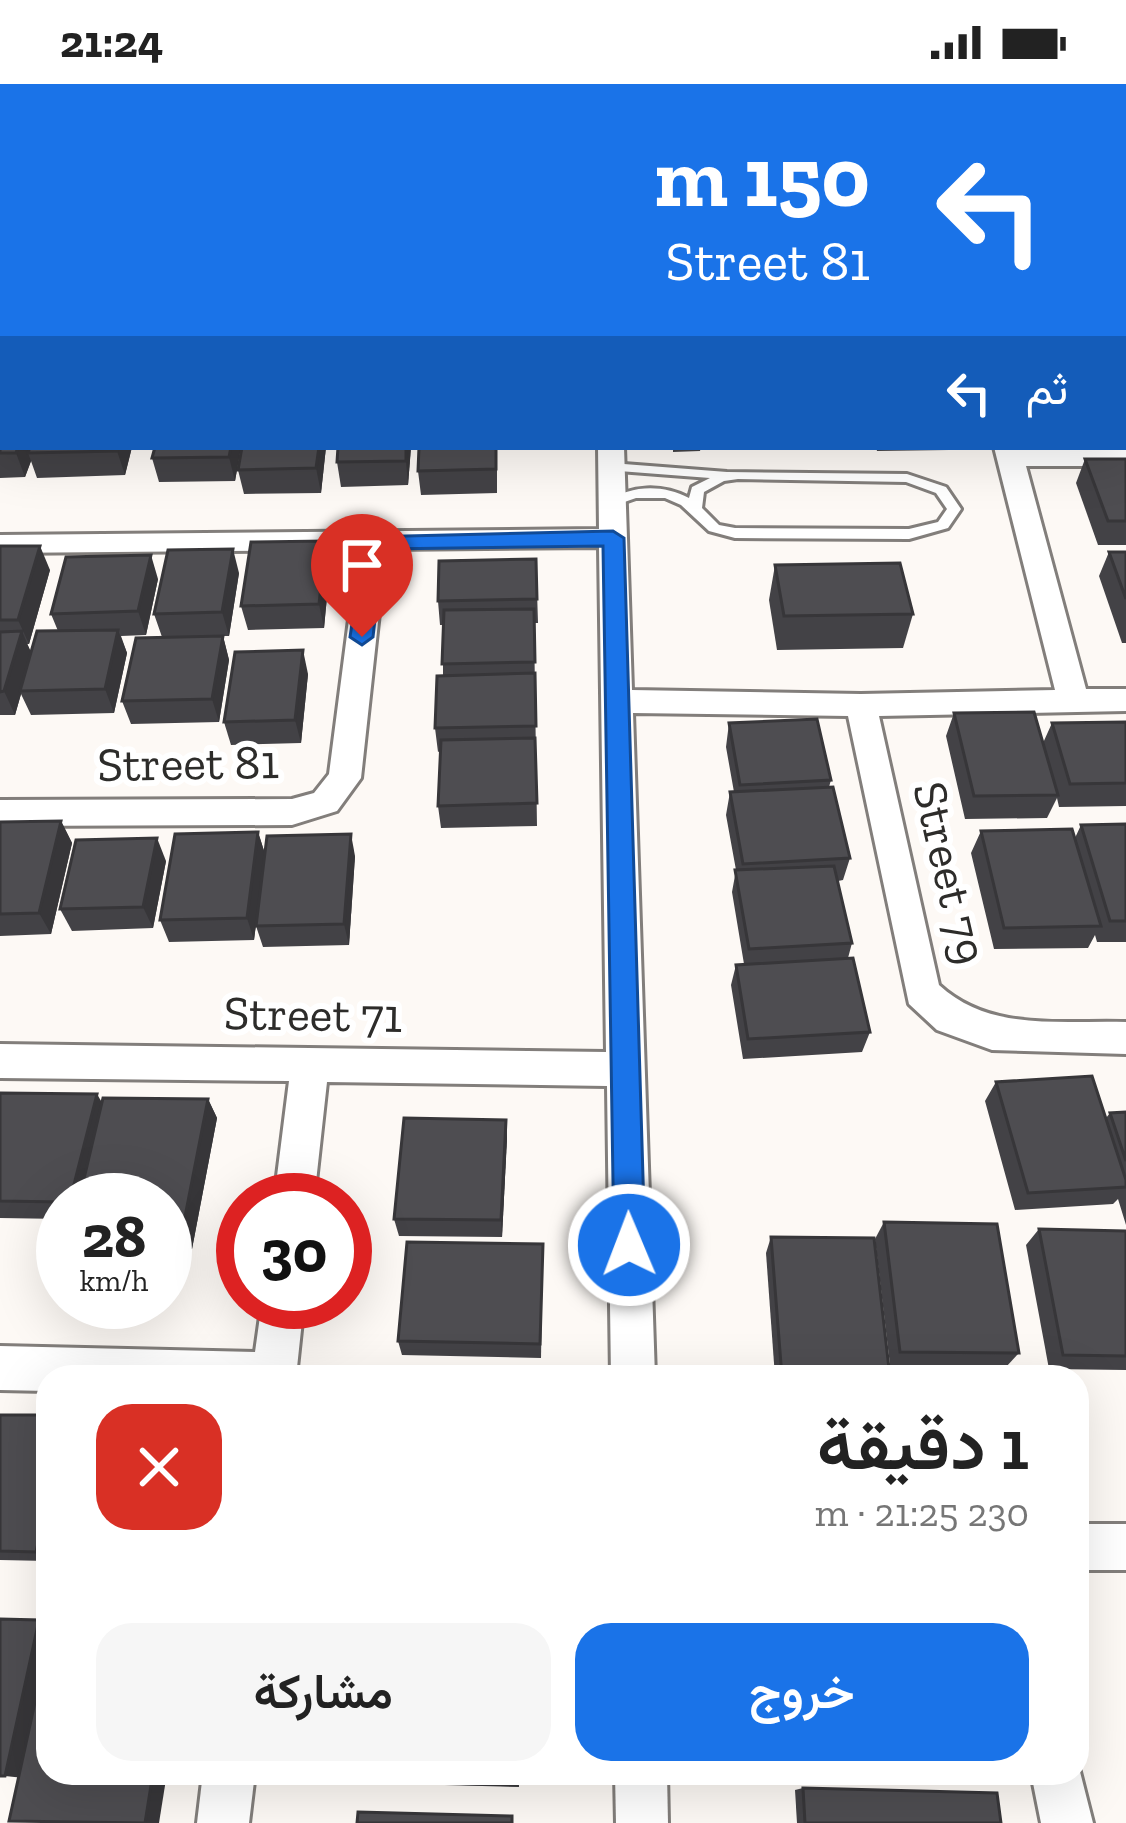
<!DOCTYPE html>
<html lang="ar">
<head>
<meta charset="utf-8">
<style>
  body { margin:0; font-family:"Zilla Slab",Vazirmatn,serif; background:#f6f6f6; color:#222; direction:rtl; height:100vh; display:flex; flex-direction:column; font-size:45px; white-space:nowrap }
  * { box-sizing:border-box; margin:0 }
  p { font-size:39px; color:#767676 }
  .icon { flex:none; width:66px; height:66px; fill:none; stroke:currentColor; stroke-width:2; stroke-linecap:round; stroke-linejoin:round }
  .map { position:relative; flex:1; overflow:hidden; direction:ltr }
  .side { position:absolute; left:36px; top:1281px; width:1053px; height:420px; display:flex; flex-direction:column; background:#fff; border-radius:36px; box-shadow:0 12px 48px #0002; direction:rtl }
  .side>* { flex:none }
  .top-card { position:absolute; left:0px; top:0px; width:1128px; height:366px; box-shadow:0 12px 48px #0002; direction:rtl; background:#1a73e8; color:#fff; overflow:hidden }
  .speed { position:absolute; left:36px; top:1089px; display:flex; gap:24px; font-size:60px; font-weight:700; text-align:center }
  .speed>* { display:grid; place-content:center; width:156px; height:156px; border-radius:50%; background:#fff; box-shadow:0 12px 48px #0002; line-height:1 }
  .speed small { font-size:30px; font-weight:400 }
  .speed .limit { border:18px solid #d22; background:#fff; color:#111 }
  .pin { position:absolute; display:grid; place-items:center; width:102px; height:102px; color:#fff; margin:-123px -51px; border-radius:50% 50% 50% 0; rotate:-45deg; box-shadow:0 0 12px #0007 }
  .pin .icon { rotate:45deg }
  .me { position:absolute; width:132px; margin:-66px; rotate:359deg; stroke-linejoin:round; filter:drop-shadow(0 0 9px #0008) }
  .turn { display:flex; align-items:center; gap:42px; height:252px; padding:0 60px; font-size:54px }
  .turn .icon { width:156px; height:156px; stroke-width:2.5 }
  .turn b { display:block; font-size:84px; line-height:102px }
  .then { display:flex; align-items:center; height:114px; padding:0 60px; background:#0003; gap:24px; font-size:45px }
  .round { display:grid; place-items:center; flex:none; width:126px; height:126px; border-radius:36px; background:#f6f6f6 }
  .summary { display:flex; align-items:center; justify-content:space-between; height:204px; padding:0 60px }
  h1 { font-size:72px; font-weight:600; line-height:90px }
  .primary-button { display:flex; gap:24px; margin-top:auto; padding:24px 60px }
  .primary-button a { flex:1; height:138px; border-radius:36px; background:#1a73e8; color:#fff; font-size:48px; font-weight:600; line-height:138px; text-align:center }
  .primary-button a+a { background:#f6f6f6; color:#222 }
  .status { display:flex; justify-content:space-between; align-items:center; height:84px; padding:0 60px; background:#fff; direction:ltr }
  .status svg { height:33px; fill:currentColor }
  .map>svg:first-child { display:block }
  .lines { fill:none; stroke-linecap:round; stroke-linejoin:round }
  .lane-casing { stroke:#827e7b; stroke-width:6 }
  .street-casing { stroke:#827e7b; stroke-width:6 }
  .lane { fill:#fff; fill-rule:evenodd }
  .street { fill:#fff; fill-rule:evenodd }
  .wall { fill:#434246 }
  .shaded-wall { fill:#373639 }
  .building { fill:#4e4d51; stroke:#373639; stroke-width:3 }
  .route { fill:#1a73e8; stroke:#114b97; stroke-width:3 }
  .labels { text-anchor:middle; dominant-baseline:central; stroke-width:12; stroke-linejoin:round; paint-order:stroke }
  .street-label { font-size:48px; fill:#2d2c2a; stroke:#fff }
</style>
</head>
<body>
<div class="status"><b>21:24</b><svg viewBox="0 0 49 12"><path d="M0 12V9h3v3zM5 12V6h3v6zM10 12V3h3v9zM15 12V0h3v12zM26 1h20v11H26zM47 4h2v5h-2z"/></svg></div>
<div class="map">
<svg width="1126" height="1739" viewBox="0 0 1126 1739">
  <rect width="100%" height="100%" fill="#fdf9f5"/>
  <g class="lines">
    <!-- lane casing -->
    <g class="lane-casing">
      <path id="lane" d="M611 379 727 388 907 390 946 403 961 425 948 444 909 455 735 454 709 447 681 421 665 414H636L613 422 606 418C631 401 662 400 689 414L692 403 710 394 606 386 604 383ZM738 395 906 398 936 409 947 425 938 438 909 445 735 444 719 441 702 424 704 408 724 397Z"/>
    </g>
    <!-- street casing -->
    <g class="street-casing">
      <g id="street">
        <path d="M190 0H210L189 3Z"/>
        <path d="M756 0H776L777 3H757Z"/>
        <rect x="0" y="19" width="3" height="12"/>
        <path d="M3 113V128L0 129V114Z"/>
        <path d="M598 363H624L632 606 861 610 1055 606 994 363 1126 366V382H1026L1086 605H1126V627L879 632 939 901C990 948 1060 936 1126 938V970L992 966 937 946 909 920 848 632 633 629 655 1293H611L607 1002 327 998 314 1116H274L289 997 0 994V960L606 968 599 463 386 465 361 694 337 727 292 741 0 742V716L292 715 314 709 329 690 358 466 0 469V451L599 445Z"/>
        <path d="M262 1218H304L296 1293H48V1307L0 1306V1262L255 1268Z"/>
        <rect x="1077" y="1440" width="49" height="46"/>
        <path d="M1077 1676 1093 1739H1041L1031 1689H1077Z"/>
        <path d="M203 1689H255L249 1739H197Z"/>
        <path d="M615 1689H667L668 1739H616Z"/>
      </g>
    </g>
    <!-- lane -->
    <use href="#lane" class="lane"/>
    <!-- street -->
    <use href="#street" class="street"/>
  </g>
  <!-- wall -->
  <g class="wall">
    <rect x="799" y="0" width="128" height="3"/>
    <path d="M929 0H1003V3H930Z"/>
    <path d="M1005 0H1126V26L1125 3H1006Z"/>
    <path d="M1125 190H1126L1125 327Z"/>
    <path d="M0 261H3V363H132L125 391 37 394 31 377 25 393 0 394Z"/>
    <path d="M241 363 235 397 159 398 152 374Z"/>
    <path d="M242 363H326L321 409 244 410 238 386Z"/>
    <path d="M338 363H411L408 401 341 403 337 378Z"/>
    <path d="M497 363V409L421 411 418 387Z"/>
    <path d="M673 363H701L700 367 673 368Z"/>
    <path d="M876 363H950L949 366 877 367Z"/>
    <path d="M1085 375H1126V461H1098L1076 399Z"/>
    <path d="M0 462 50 486 29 560H27L31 568 58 547 51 530 158 495 146 551 121 552 127 569 114 629 31 631 21 610 15 631H0Z"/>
    <path d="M1109 468H1126V559H1122L1099 492Z"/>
    <path d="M536 475 538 539H534L537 742 441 744 438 722 440 667 438 668 435 644 443 592V541H440L438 517Z"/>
    <path d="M330 481 324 544 248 546 241 522Z"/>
    <path d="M775 481 913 530 903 564 777 566 769 516Z"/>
    <path d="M239 489 229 552H223L229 576 219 638 131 640 122 617 162 553 154 530Z"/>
    <path d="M308 590 301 659 231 661 224 638Z"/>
    <path d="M954 629 1043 659 1052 639 1126 638V722L1059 723 1057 714 1047 734 965 735 946 652Z"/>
    <path d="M729 639 831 696 829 703 850 774 843 796 838 797 852 859 848 874 870 948 862 968 743 975 731 901 736 881 744 880 732 808 736 786 726 731 730 708H734L726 663Z"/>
    <path d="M61 737 72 759 51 850 0 852V738Z"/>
    <path d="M1126 740V858H1097L1095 851 1088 864 994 865 971 769 981 747 1075 754 1081 741Z"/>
    <path d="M258 748 265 770 254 856 169 858 160 836Z"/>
    <path d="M355 772 349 861 263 863 256 842Z"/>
    <path d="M166 777 153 844 72 847 60 825Z"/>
    <path d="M996 998 1106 1034 1110 1029 1126 1028V1141L1118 1115 1113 1120 1015 1126 985 1017Z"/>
    <path d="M0 1009 102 1019 208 1015 217 1034 192 1165 165 1164V1116H63V1135L0 1134Z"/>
    <path d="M506 1036 507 1054 502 1153 399 1152 394 1135Z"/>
    <path d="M884 1138 1019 1269 1006 1283 890 1281 875 1155Z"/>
    <path d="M1039 1145 1126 1147V1286L1049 1285 1026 1161Z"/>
    <path d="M771 1153 890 1293H775L766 1169Z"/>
    <path d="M543 1160 541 1274 402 1271 398 1257Z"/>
    <path d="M0 1331H48V1477L0 1476Z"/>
    <path d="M519 1689V1703L370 1699 364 1697Z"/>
    <path d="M886 1689H992L979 1691Z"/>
    <path d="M803 1704 1001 1739H797L795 1706Z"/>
  </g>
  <!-- shaded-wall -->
  <g class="shaded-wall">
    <path d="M18 363H35L28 369 31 377 25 393 16 369Z"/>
    <path d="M118 363H132L125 391 117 367Z"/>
    <path d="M231 363H241L235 397 229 373Z"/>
    <path d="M319 363H326L321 409 316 384Z"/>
    <path d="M406 363H411L408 401 406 377Z"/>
    <path d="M326 457 330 481 324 544 319 520Z"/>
    <path d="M40 462 50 486 29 560 18 536Z"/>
    <path d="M233 465 239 489 229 552 222 528Z"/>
    <path d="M151 471 158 495 146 551 138 527Z"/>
    <path d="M118 546 127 569 114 629 105 605Z"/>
    <path d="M22 547 32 571 20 607 21 610 15 631 4 607Z"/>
    <path d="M223 552 229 576 219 638 212 615Z"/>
    <path d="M303 566 308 590 301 659 295 636Z"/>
    <path d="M61 737 72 759 51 850 39 829Z"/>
    <path d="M258 748 265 770 254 856 247 834Z"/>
    <path d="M351 750 355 772 349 861 344 840Z"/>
    <path d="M157 754 166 777 153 844 143 823Z"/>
    <path d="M97 1010 108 1029 88 1116H70Z"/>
    <path d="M208 1015 217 1034 192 1165 182 1148Z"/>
    <path d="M506 1036 507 1054 502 1153 501 1136Z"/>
    <path d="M48 1414V1475L36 1468Z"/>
    <path d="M39 1536 48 1539V1579L24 1694 5 1692Z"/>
    <path d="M153 1689H167L159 1739H145Z"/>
  </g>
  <!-- building -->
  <g class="building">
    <path d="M672 0H728L729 2H672Z"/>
    <path d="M807 0H874L875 3H808Z"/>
    <path d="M1080 0H1126V3H1082Z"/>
    <path d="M0 261H3V305L0 306Z"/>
    <path d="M0 322H3V363H18L16 369H0Z"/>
    <path d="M30 363H118L117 367 28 369Z"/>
    <path d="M155 363H231L229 373 152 374Z"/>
    <path d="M242 363H319L316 384 238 386Z"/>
    <path d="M338 363H406V377L337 378Z"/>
    <path d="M419 363H496V385L418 387Z"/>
    <path d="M1085 375H1126V437H1108Z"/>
    <path d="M326 457 319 520 241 522 251 458Z"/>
    <path d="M0 462H40L18 536H0Z"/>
    <path d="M233 465 222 528 154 530 168 466Z"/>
    <path d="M1109 468H1126V515Z"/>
    <path d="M151 471 138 527 51 530 66 473Z"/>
    <path d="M536 475 537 515 438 517 439 477Z"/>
    <path d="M900 479 913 530 784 532 775 481Z"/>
    <path d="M534 525 535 578 442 580 444 526Z"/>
    <path d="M118 546 105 605 20 607 37 547Z"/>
    <path d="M22 547 4 607 0 608V548Z"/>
    <path d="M223 552 212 615 122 617 136 554Z"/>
    <path d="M303 566 295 636 224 638 235 568Z"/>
    <path d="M535 589 536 642 435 644 437 592Z"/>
    <path d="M1034 628 1058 711 974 712 954 629Z"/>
    <path d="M817 635 831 696 740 701 729 639Z"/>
    <path d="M1126 638V699L1070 700 1052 639Z"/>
    <path d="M535 654 537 719 438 722 441 656Z"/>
    <path d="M833 703 850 774 743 780 730 708Z"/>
    <path d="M61 737 39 829 0 830V738Z"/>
    <path d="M1126 740V837H1110L1081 741Z"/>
    <path d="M1072 745 1101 842 1004 844 981 747Z"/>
    <path d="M258 748 247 834 160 836 175 750Z"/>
    <path d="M351 750 344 840 256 842 267 752Z"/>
    <path d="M157 754 143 823 60 825 76 756Z"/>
    <path d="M834 782 852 859 749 865 735 786Z"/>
    <path d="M853 874 870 948 748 955 736 881Z"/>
    <path d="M1092 992 1126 1096V1103L1028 1109 996 998Z"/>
    <path d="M0 1009 97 1010 70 1116H63V1118L0 1117Z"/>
    <path d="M103 1014 208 1015 182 1148H165V1116H79Z"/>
    <path d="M1126 1028V1077L1110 1029Z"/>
    <path d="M404 1034 506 1036 501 1136 394 1135Z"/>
    <path d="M884 1138 997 1140 1019 1269 900 1268Z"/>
    <path d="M1039 1145 1126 1147V1272L1063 1271Z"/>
    <path d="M771 1153 874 1154 890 1293H782Z"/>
    <path d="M407 1158 543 1160 540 1260 398 1257Z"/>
    <path d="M386 1287 533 1290V1293H385Z"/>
    <path d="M0 1331H48V1414L36 1468 0 1467Z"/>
    <path d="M0 1535 39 1536 5 1692H0Z"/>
    <path d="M48 1559V1689H153L145 1739 9 1737Z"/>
    <path d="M364 1689H518L517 1701 364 1697Z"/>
    <path d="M803 1704 997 1709 1001 1739H805Z"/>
    <path d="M358 1728 512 1732V1739H357Z"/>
  </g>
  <!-- route -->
  <path class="route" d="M613 447 624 454 645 1161 640 1172 629 1176 618 1172 614 1161 603 462 383 465 373 553 362 561 350 553 365 453Z"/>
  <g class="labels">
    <!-- street labels -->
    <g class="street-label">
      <text transform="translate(188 679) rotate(-1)">Street 81</text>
      <text transform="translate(950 789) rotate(77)">Street 79</text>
      <text transform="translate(313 930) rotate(1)">Street 71</text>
    </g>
  </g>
</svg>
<div class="speed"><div>28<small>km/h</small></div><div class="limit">30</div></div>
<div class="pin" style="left:362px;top:553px;background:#d93025"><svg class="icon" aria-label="arrive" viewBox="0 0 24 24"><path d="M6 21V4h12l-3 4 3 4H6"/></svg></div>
<svg class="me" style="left:629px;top:1161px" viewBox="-20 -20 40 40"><circle r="17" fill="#1a73e8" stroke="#fff" stroke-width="3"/><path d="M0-11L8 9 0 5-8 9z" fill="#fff"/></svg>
<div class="top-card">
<div class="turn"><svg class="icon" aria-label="left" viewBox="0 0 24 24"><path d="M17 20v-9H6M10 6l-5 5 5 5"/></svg><div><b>150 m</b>Street 81</div></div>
<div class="then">ثم<svg class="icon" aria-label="left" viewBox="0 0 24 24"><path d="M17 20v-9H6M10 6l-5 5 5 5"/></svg></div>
</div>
<section class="side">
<div class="summary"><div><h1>1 دقيقة</h1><p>230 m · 21:25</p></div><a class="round" style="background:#d93025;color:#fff"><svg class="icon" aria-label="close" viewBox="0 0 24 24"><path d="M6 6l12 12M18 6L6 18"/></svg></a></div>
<div class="primary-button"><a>خروج</a><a>مشاركة</a></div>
</section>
</div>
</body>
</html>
